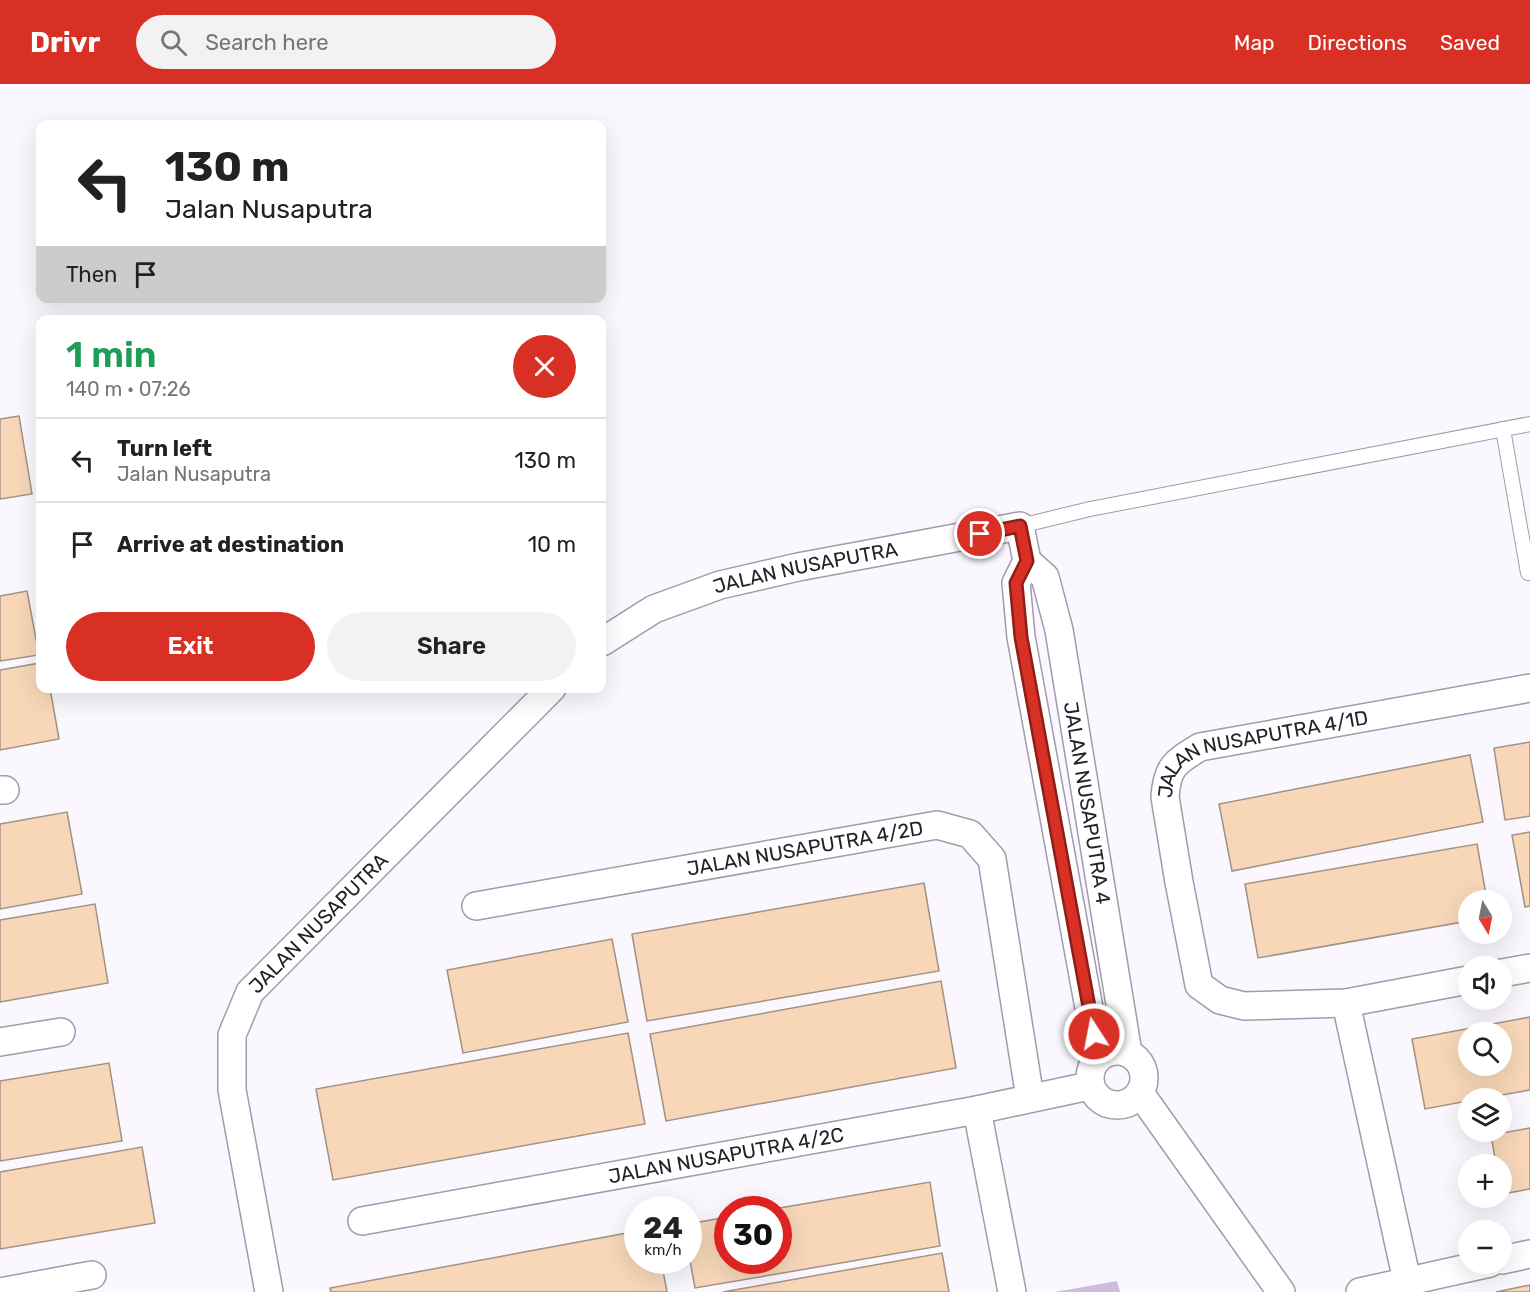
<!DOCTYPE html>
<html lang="en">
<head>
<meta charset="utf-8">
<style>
  body { margin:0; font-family:Rubik,sans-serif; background:#f2f2f2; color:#222; height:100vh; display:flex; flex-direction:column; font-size:22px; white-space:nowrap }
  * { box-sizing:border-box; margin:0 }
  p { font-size:20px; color:#767676 }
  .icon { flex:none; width:33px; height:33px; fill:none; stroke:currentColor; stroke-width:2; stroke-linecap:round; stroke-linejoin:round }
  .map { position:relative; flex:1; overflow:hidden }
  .details { position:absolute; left:36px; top:231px; width:570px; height:378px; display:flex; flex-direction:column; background:#fff; border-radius:12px; box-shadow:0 6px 24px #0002 }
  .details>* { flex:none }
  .banner { position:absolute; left:36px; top:36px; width:570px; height:183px; border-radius:12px; box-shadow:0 6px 24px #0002; background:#fff; color:#222; overflow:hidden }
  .needle { width:39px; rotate:170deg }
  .buttons { position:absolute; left:1458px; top:806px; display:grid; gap:12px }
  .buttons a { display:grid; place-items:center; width:54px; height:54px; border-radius:50%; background:#fff; box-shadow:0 6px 24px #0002; font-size:30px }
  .speed { position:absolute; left:624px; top:1112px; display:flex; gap:12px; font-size:30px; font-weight:700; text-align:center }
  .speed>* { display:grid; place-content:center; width:78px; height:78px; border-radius:50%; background:#fff; box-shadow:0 6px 24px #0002; line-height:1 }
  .speed small { font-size:15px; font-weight:400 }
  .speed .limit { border:9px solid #d22; background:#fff; color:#111 }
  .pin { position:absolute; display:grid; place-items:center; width:51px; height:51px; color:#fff; margin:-26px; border:3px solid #fff; border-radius:50%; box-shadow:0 2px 6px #0007 }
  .me { position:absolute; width:66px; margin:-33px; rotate:349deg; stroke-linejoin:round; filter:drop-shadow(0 0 4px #0008) }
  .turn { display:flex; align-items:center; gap:21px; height:126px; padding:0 30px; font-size:27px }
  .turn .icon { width:78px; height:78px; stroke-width:2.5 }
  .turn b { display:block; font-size:42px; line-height:51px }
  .then { display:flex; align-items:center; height:57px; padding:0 30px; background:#0003; gap:12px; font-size:22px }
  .round { display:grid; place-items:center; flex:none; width:63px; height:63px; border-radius:32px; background:#f2f2f2 }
  .summary { display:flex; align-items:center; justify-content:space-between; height:102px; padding:0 30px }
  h1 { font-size:36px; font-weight:600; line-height:45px; color:#1e9e55 }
  .cta { display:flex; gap:12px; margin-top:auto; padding:12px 30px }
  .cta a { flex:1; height:69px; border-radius:36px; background:#d93025; color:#fff; font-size:24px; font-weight:600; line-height:69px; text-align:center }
  .cta a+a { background:#f2f2f2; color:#222 }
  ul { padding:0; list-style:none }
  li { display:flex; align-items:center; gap:18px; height:84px; padding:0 30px; border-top:2px solid #e0e0e0 }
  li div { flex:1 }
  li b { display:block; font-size:22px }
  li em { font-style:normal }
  header { display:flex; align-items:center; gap:36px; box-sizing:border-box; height:84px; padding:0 30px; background:#d93025; color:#fff }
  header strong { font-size:28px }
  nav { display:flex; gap:33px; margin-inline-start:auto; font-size:21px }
  .search { width:420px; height:54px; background:#f2f2f2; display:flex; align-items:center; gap:15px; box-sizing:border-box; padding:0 21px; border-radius:33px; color:#767676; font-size:22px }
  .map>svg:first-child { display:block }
  .green { fill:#cebcdf }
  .building { fill:#f7d7b8; stroke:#a19284; stroke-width:1.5; fill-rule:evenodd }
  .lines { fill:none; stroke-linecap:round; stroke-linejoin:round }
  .lane-casing { stroke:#a39aab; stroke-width:16 }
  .street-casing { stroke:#a39aab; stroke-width:30 }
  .lane { stroke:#fff; stroke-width:14 }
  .street { stroke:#fff; stroke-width:27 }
  .route-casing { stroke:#8d1f18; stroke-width:15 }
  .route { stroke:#d93025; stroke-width:10 }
  .labels { text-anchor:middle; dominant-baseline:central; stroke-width:6; stroke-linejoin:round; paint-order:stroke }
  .street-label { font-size:20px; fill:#252128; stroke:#fff }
</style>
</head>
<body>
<header>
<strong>Drivr</strong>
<div class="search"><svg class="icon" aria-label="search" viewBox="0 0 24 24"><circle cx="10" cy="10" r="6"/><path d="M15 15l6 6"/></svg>Search here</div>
<nav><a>Map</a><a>Directions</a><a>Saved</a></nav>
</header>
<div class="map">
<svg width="1530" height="1208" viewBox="0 0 1530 1208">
  <rect width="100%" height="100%" fill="#faf7fe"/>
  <!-- green -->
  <path class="green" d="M1117 1197 1120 1208H1055Z"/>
  <!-- building -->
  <g class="building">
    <path d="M19 332 32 410 0 415V335Z"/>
    <path d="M27 507 39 571 0 577V512Z"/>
    <path d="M40 579V604H50L59 655 0 666V586Z"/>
    <path d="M1530 658V732L1505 736 1494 664Z"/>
    <path d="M1470 671 1483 738 1232 787 1219 720Z"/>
    <path d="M67 728 82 810 0 825V740Z"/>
    <path d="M1530 748V822L1525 823 1512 751Z"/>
    <path d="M1477 760 1487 816H1468V837L1258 874 1245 800Z"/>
    <path d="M924 799 939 887 647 937 632 850Z"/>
    <path d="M95 820 108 899 0 918V836Z"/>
    <path d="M612 855 628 938 463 969 447 886Z"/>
    <path d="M941 897 956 984 666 1037 650 950Z"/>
    <path d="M1530 933V1006L1485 1014H1468V1017L1425 1025 1412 955ZM1468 948H1502V981H1468Z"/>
    <path d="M628 949 645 1040 333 1096 316 1005Z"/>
    <path d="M109 979 122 1057 0 1077V997Z"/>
    <path d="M1530 1044V1105L1502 1110V1080H1496L1491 1051Z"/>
    <path d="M142 1063 155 1139 0 1165V1088Z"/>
    <path d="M930 1098 940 1162 695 1204 688 1166V1140L728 1133V1176H778V1125H774Z"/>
    <path d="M638 1147V1176H661L667 1208H331L330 1204Z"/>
    <path d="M942 1169 949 1208H723Z"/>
    <path d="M1530 1201V1208H1496Z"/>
  </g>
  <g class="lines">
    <!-- lane casing -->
    <g class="lane-casing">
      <g id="lane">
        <path d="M1503 345 1528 489"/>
        <path d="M1020 442 1090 425 1530 340"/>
      </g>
    </g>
    <!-- street casing -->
    <g class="street-casing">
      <g id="street">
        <path id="s1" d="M1027 477 1045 493 1059 546 1128 969"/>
        <path id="s2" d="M602 558 654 525 720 501 798 483 1020 442 1027 477 1016 499 1021 553 1098 973"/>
        <path d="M0 706H5"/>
        <path id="s3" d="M476 822 937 741 970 750 992 775 1030 1014"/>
        <path d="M1502 889 1530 884"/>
        <path id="s4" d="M1468 896 1346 919 1244 922 1220 916 1199 901 1179 798 1165 713C1167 683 1175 678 1200 663L1530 604"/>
        <path d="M1346 919 1407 1197"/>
        <path d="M0 958 61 948"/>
        <circle cx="1117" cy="994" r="27"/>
        <path d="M1140 1009 1281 1208"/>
        <path d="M977 1026 1012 1208"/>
        <path id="s5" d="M362 1137 977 1026 1089 1002"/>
        <path d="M1502 1176 1530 1170"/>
        <path d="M0 1208 92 1191"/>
        <path id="s6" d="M269 1208 232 1006V951L250 908 552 604"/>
        <path d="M1360 1208 1490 1179"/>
      </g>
    </g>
    <!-- lane -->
    <use href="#lane" class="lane"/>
    <!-- street -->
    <use href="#street" class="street"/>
  </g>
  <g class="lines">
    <!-- route casing -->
    <g class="route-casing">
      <path id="route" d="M980 450 1020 442 1027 477 1016 499 1021 553 1094 950"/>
    </g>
    <!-- route -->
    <use href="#route" class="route"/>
  </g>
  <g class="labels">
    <!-- street labels -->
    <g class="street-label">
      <text stroke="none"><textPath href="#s2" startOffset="219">JALAN NUSAPUTRA</textPath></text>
      <text stroke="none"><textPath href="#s4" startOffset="585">JALAN NUSAPUTRA 4/1D</textPath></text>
      <text stroke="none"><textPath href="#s1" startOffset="254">JALAN NUSAPUTRA 4</textPath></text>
      <text stroke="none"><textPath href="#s3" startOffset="334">JALAN NUSAPUTRA 4/2D</textPath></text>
      <text stroke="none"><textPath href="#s6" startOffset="404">JALAN NUSAPUTRA</textPath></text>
      <text stroke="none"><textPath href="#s5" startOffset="370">JALAN NUSAPUTRA 4/2C</textPath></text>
    </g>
  </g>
</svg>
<div class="buttons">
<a><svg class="needle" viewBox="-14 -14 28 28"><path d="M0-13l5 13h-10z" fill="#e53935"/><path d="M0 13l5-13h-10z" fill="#767676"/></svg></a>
<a><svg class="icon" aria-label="sound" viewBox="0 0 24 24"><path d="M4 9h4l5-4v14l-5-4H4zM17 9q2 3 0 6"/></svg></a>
<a><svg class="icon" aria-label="search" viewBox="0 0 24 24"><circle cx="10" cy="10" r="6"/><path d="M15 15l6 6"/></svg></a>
<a><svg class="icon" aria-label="layers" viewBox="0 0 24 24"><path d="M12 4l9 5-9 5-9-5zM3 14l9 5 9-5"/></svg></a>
<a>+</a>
<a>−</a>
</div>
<div class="speed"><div>24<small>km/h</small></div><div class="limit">30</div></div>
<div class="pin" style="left:980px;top:450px;background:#d93025"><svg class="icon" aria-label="arrive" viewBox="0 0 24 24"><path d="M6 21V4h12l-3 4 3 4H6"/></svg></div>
<svg class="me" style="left:1094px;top:950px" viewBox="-20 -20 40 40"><circle r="17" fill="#d93025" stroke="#fff" stroke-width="3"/><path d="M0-11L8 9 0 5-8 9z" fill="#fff"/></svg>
<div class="banner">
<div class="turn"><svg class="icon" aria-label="left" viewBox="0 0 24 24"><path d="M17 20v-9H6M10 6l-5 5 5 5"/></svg><div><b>130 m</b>Jalan Nusaputra</div></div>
<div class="then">Then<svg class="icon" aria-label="arrive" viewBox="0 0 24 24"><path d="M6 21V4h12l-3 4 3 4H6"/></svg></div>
</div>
<section class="details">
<div class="summary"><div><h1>1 min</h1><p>140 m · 07:26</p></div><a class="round" style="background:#d93025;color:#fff"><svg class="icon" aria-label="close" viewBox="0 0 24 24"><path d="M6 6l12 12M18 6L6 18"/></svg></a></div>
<ul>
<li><svg class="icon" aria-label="left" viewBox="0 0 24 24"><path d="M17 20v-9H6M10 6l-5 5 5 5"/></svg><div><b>Turn left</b><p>Jalan Nusaputra</p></div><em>130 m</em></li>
<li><svg class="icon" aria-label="arrive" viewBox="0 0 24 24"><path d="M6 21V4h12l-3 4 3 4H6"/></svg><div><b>Arrive at destination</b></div><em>10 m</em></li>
</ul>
<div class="cta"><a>Exit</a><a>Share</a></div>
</section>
</div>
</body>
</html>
